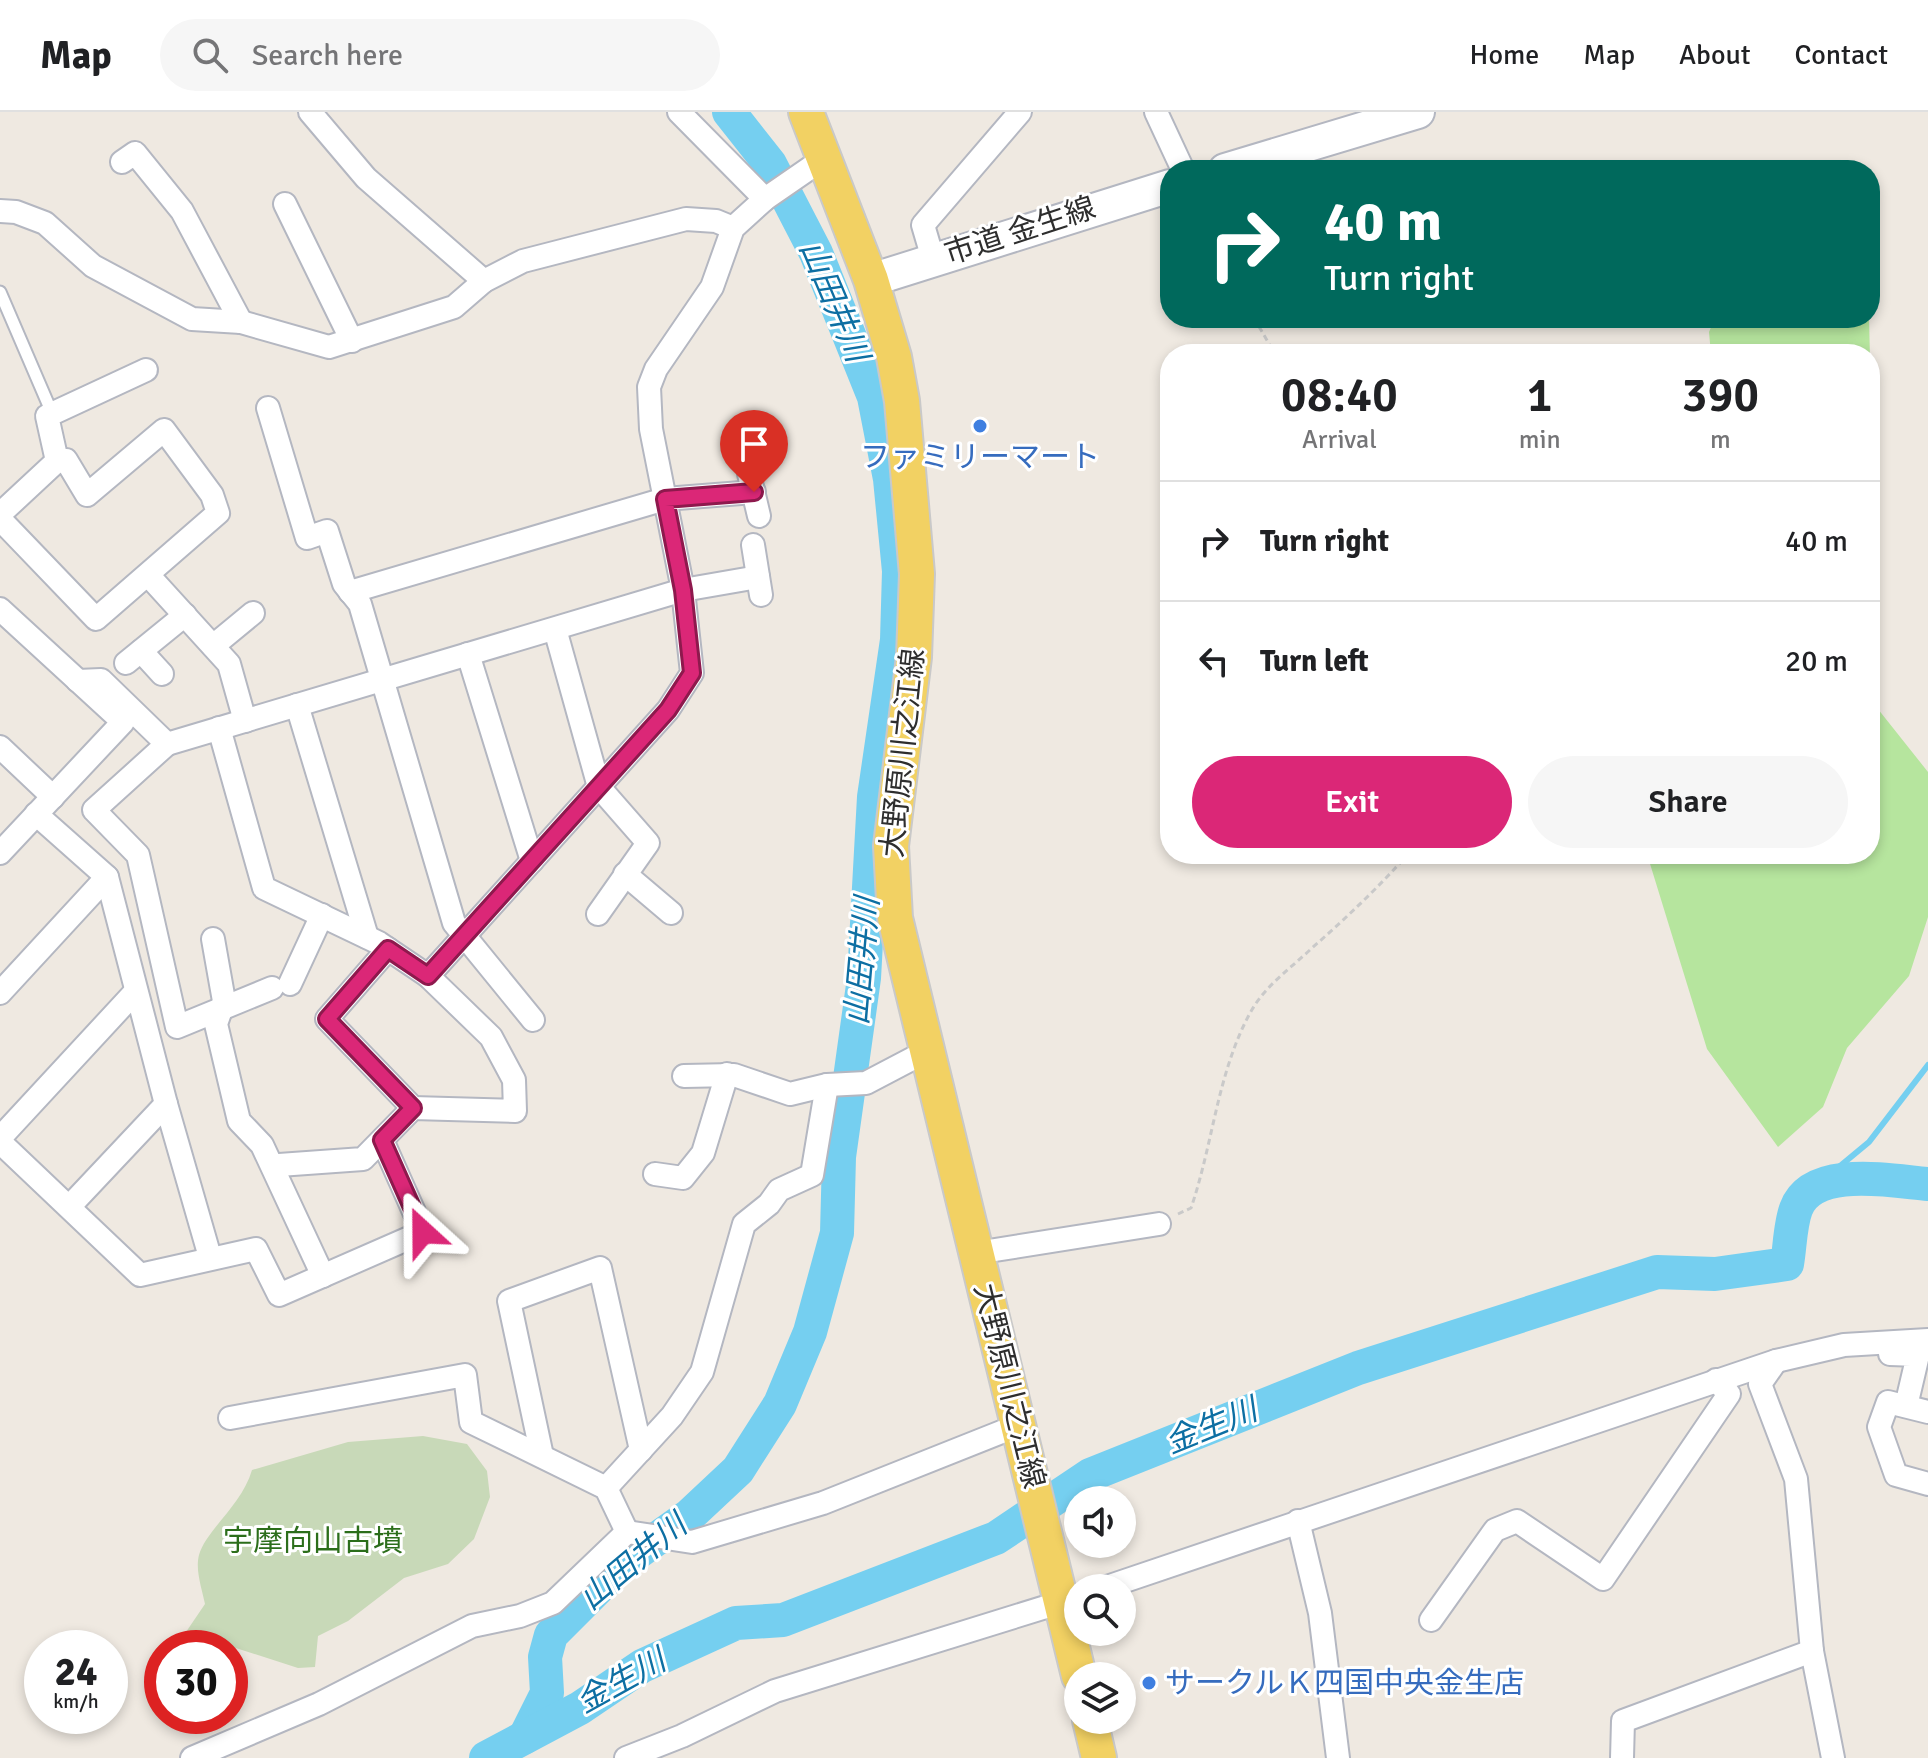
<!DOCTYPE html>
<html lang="en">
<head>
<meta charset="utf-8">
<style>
  body { margin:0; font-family:Signika,"Noto Sans JP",sans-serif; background:#f6f6f6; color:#202124; height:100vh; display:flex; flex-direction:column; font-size:30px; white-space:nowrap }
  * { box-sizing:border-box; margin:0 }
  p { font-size:26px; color:#757577 }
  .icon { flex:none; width:44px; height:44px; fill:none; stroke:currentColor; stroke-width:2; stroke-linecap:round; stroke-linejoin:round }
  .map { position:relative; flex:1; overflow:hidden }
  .panel { position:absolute; left:1160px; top:232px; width:720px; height:520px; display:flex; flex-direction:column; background:#fff; border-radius:32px; box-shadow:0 4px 12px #0003 }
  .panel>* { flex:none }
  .hud { position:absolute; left:1160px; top:48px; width:720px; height:168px; border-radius:32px; box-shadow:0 4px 12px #0003; background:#00695c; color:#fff; overflow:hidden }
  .controls { position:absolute; left:1064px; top:1374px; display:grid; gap:16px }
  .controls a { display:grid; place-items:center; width:72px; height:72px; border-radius:50%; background:#fff; box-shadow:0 4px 12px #0003; font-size:40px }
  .speed { position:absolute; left:24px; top:1518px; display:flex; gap:16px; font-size:40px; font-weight:700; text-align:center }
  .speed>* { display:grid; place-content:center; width:104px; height:104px; border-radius:50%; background:#fff; box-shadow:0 4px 12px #0003; line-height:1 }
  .speed small { font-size:20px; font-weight:400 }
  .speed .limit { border:12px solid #d22; background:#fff; color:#111 }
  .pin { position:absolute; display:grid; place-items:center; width:68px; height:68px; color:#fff; margin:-82px -34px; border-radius:50% 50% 50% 0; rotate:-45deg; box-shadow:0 0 8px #0007 }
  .pin .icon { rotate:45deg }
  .me { position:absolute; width:88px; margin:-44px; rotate:336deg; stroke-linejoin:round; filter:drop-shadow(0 0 6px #0008) }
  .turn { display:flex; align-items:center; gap:28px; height:168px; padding:0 32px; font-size:36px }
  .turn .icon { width:104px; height:104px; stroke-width:2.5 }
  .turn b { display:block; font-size:56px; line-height:68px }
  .eta { display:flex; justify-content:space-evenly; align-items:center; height:136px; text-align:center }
  .eta b { font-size:48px; font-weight:600; line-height:56px }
  .cta { display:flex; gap:16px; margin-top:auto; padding:16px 32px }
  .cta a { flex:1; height:92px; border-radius:48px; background:#db2777; color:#fff; font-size:32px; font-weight:600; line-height:92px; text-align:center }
  .cta a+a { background:#f6f6f6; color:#202124 }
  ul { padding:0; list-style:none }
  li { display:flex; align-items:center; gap:24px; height:120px; padding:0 32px; border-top:2px solid #e0e0e0 }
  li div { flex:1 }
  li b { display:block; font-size:30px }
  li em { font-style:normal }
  header { display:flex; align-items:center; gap:48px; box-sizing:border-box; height:112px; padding:0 40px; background:#fff; border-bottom:2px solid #e0e0e0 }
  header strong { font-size:38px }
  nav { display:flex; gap:44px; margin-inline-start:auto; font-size:28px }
  .search { width:560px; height:72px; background:#f6f6f6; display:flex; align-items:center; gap:20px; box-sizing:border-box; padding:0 28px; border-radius:44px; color:#757577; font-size:30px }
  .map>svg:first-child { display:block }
  .green { fill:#b6e59e }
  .cemetery { fill:#c8d9b8 }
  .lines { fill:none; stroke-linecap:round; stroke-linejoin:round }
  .stream { stroke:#75cff0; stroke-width:6 }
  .river { stroke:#75cff0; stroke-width:34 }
  .lane-casing { stroke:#b4b7c1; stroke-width:15 }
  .street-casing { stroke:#b4b7c1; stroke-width:26 }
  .secondary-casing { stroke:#b4b7c1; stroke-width:36 }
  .primary-casing { stroke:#c9c9c9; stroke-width:38 }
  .path { stroke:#c9c9c9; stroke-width:3; stroke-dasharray:6 4; stroke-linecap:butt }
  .lane { stroke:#fff; stroke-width:11 }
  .street { stroke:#fff; stroke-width:22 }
  .secondary { stroke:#fff; stroke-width:32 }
  .primary { stroke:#f2d163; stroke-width:34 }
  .route-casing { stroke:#8e194d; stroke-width:20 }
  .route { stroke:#db2777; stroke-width:14 }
  .shop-dot { fill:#3f7fe0; stroke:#fff; stroke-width:3 }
  .labels { text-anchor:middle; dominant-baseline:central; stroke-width:6; stroke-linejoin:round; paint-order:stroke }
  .street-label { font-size:30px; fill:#2e2e2e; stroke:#fff }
  .shop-label { font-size:30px; fill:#366cbe; stroke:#fff }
  .park-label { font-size:30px; fill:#2c6e1b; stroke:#fff }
  .water-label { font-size:32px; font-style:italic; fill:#0d6fa3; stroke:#fff }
</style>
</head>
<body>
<header>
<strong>Map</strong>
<div class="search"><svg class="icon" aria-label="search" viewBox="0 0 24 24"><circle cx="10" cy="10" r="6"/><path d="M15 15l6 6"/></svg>Search here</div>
<nav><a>Home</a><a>Map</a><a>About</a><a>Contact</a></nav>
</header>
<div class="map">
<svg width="1928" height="1646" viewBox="0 0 1928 1646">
  <rect width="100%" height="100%" fill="#efe9e1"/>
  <!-- green -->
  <g class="green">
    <path d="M1715 206H1869L1870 246V242H1711L1709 220Z"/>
    <path d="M1870 587 1928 660V805L1909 864 1847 936 1823 995 1778 1035 1707 937 1647 742H1870Z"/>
  </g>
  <!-- cemetery -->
  <path class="cemetery" d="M423 1324 467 1332 487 1359 490 1385 474 1427 448 1452 404 1466 348 1509 318 1524 315 1555 298 1556 186 1520 205 1492C202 1477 195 1458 199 1443 206 1418 242 1393 252 1358L348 1330Z"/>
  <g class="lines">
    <!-- stream -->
    <path class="stream" d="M1816 1074 1869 1030 1928 953"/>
    <!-- river -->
    <g class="river">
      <path d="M525 1625 547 1581 545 1545 551 1523 623 1451 690 1403 738 1358 780 1292 810 1220 837 1121 839 1045 864 866 874 685 897 528 899 459 890 367 874 285 816 141 770 52 729 0"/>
      <path d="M486 1646 580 1596 642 1554 736 1511 783 1508 996 1426 1090 1363 1358 1256 1657 1160 1715 1162 1787 1152C1790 1135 1790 1113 1796 1097 1812 1053 1892 1069 1928 1072"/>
    </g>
    <!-- lane casing -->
    <g class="lane-casing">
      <path id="lane" d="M0 180 52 301"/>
    </g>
    <!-- street casing -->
    <g class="street-casing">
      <g id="street">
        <path d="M310 0 366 66 484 169"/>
        <path d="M679 0 765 87"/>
        <path d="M1156 0 1183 58"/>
        <path d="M122 50 135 41 182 99 241 210"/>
        <path d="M285 92 352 229"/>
        <path d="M0 99 16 100 45 111 93 154 192 207 241 210 329 235 454 195 484 169 523 149 686 107 716 109 733 116"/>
        <path d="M933 147 923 113 1020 0"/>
        <path d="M268 296 307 426 327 419 344 472 360 492 454 811 533 908"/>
        <path d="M57 349 47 304 146 258"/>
        <path d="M749 362 759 404"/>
        <path d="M0 402 57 349 66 348 87 383 164 318 212 383 218 401 96 507 0 407"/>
        <path d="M753 433 761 483"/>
        <path d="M149 464 229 552 245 609"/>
        <path d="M350 480 665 387 754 380"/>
        <path d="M0 497 123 610 0 741"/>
        <path d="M555 517 599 675 648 731 598 802"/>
        <path d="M213 534 253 501"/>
        <path d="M141 539 162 562"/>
        <path d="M468 542 532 749"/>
        <path d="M126 551 185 503"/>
        <path d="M78 569 101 568 167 632 683 478 651 317 649 275 656 257 712 175 733 116 765 87 823 47"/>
        <path d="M297 593 367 825"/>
        <path d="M219 616 264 776 379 831 428 864 491 925 514 968 515 999 413 996 363 1047 279 1053"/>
        <path d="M167 632 94 698 138 743 177 915 272 876"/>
        <path d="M0 635 53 685"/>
        <path d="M36 702 107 765 166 992 210 1145"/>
        <path d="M625 762 671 801"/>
        <path d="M213 827 224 889 216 912 239 1009 262 1033 323 1164"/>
        <path d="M388 837 327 907 413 996"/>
        <path d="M428 864 668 598 692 561 683 478 758 465"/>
        <path d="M290 872 322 803"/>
        <path d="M0 881 107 765"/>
        <path d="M684 964 734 963 790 982 827 973 866 971 927 939"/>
        <path d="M0 1026 136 879"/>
        <path d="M0 1030 140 1163 256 1137 279 1183 423 1120 382 1028"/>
        <path d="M655 1062 683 1066 703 1041 727 962"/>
        <path d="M69 1095 166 992"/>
        <path d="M976 1141 1159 1112"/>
        <path d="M1890 1242 1918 1243 1906 1294"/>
        <path d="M1776 1249 1760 1272 1796 1367 1812 1539 1833 1646"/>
        <path d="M1928 1300 1888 1290 1879 1315 1896 1363 1928 1372"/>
        <path d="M230 1306 465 1263 471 1310 606 1376 627 1420"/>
        <path d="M542 1344 509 1189 600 1156 641 1338"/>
        <path d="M606 1376 672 1304 702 1260 744 1112 769 1092 779 1078 812 1063 827 973"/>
        <path d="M1298 1409 1320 1501 1338 1646"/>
        <path d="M627 1420 692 1430 823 1391 1019 1313"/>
        <path d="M1104 1476 1776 1249 1844 1233 1928 1228"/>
        <path d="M1431 1508 1495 1418 1517 1409 1603 1467 1729 1282 1716 1268"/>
        <path d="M192 1646 319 1592 472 1514 520 1504 553 1491 627 1420"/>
        <path d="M626 1646 682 1624 775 1579 1078 1485"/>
        <path d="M1622 1646 1623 1609 1812 1539"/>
      </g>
    </g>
    <!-- secondary casing -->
    <g class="secondary-casing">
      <g id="secondary">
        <path d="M1225 58 1418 0"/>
        <path d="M871 168 1170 74"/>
      </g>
    </g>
    <!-- primary casing -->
    <g class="primary-casing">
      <g id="primary">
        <path d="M806 0 871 168 894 245 902 289 917 462 914 545 891 734 895 806 1079 1564"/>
        <path d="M1090 1608 1099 1646"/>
      </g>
    </g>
    <!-- path -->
    <g class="path">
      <path d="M1254 206 1275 242"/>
      <path d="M1178 1102 1191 1096C1213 1032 1217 963 1249 903 1264 874 1289 858 1312 836 1346 806 1378 776 1408 742"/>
    </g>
    <!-- lane -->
    <use href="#lane" class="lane"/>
    <!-- street -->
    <use href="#street" class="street"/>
    <!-- secondary -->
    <use href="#secondary" class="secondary"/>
    <!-- primary -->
    <use href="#primary" class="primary"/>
  </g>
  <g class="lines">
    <!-- route casing -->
    <g class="route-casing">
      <path id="route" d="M423 1120 382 1028 413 996 327 907 388 837 428 864 668 598 692 561 683 478 665 387 754 380"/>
    </g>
    <!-- route -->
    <use href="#route" class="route"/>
  </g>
  <!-- markers -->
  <g class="shop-dot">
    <circle cx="980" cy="314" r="8"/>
    <circle cx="1149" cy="1571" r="8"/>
  </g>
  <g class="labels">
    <!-- street labels -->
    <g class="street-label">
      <text transform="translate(1020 119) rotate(-18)">市道 金生線</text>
      <text transform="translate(903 641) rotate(-84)">大野原川之江線</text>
      <text transform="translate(1009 1274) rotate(76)">大野原川之江線</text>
    </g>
    <!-- shop labels -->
    <g class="shop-label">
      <text x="980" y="345">ファミリーマート</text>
      <text x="1165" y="1571" text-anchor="start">サークルＫ四国中央金生店</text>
    </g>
    <!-- park labels -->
    <g class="park-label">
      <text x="313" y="1429">宇摩向山古墳</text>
    </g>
    <!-- water labels -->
    <g class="water-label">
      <text transform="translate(834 189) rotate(67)">山田井川</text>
      <text transform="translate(862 849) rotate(-85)">山田井川</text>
      <text transform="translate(1211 1314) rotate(-22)">金生川</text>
      <text transform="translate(633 1450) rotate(-40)">山田井川</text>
      <text transform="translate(621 1569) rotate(-29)">金生川</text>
    </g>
  </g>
</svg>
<div class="controls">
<a><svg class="icon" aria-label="sound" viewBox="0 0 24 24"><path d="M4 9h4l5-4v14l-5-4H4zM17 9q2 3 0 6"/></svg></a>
<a><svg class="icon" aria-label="search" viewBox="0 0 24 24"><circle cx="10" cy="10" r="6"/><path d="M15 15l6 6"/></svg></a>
<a><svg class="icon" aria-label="layers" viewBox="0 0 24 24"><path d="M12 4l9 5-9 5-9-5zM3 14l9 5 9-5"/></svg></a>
</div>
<div class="speed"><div>24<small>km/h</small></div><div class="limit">30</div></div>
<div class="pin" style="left:754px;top:380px;background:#d93025"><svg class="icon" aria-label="arrive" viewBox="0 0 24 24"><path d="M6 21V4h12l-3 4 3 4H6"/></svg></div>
<svg class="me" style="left:423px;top:1120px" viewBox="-20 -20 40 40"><path d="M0-17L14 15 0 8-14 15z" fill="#db2777" stroke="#fff" stroke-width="4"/></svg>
<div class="hud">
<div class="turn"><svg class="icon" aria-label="right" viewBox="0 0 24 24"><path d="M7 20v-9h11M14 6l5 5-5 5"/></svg><div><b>40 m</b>Turn right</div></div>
</div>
<section class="panel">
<div class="eta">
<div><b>08:40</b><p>Arrival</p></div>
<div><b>1</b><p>min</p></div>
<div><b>390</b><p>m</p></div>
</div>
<ul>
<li><svg class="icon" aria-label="right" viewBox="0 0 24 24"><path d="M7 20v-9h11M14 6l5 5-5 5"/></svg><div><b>Turn right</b></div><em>40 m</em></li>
<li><svg class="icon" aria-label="left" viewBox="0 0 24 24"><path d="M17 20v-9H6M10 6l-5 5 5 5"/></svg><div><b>Turn left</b></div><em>20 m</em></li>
</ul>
<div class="cta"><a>Exit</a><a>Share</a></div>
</section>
</div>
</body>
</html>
